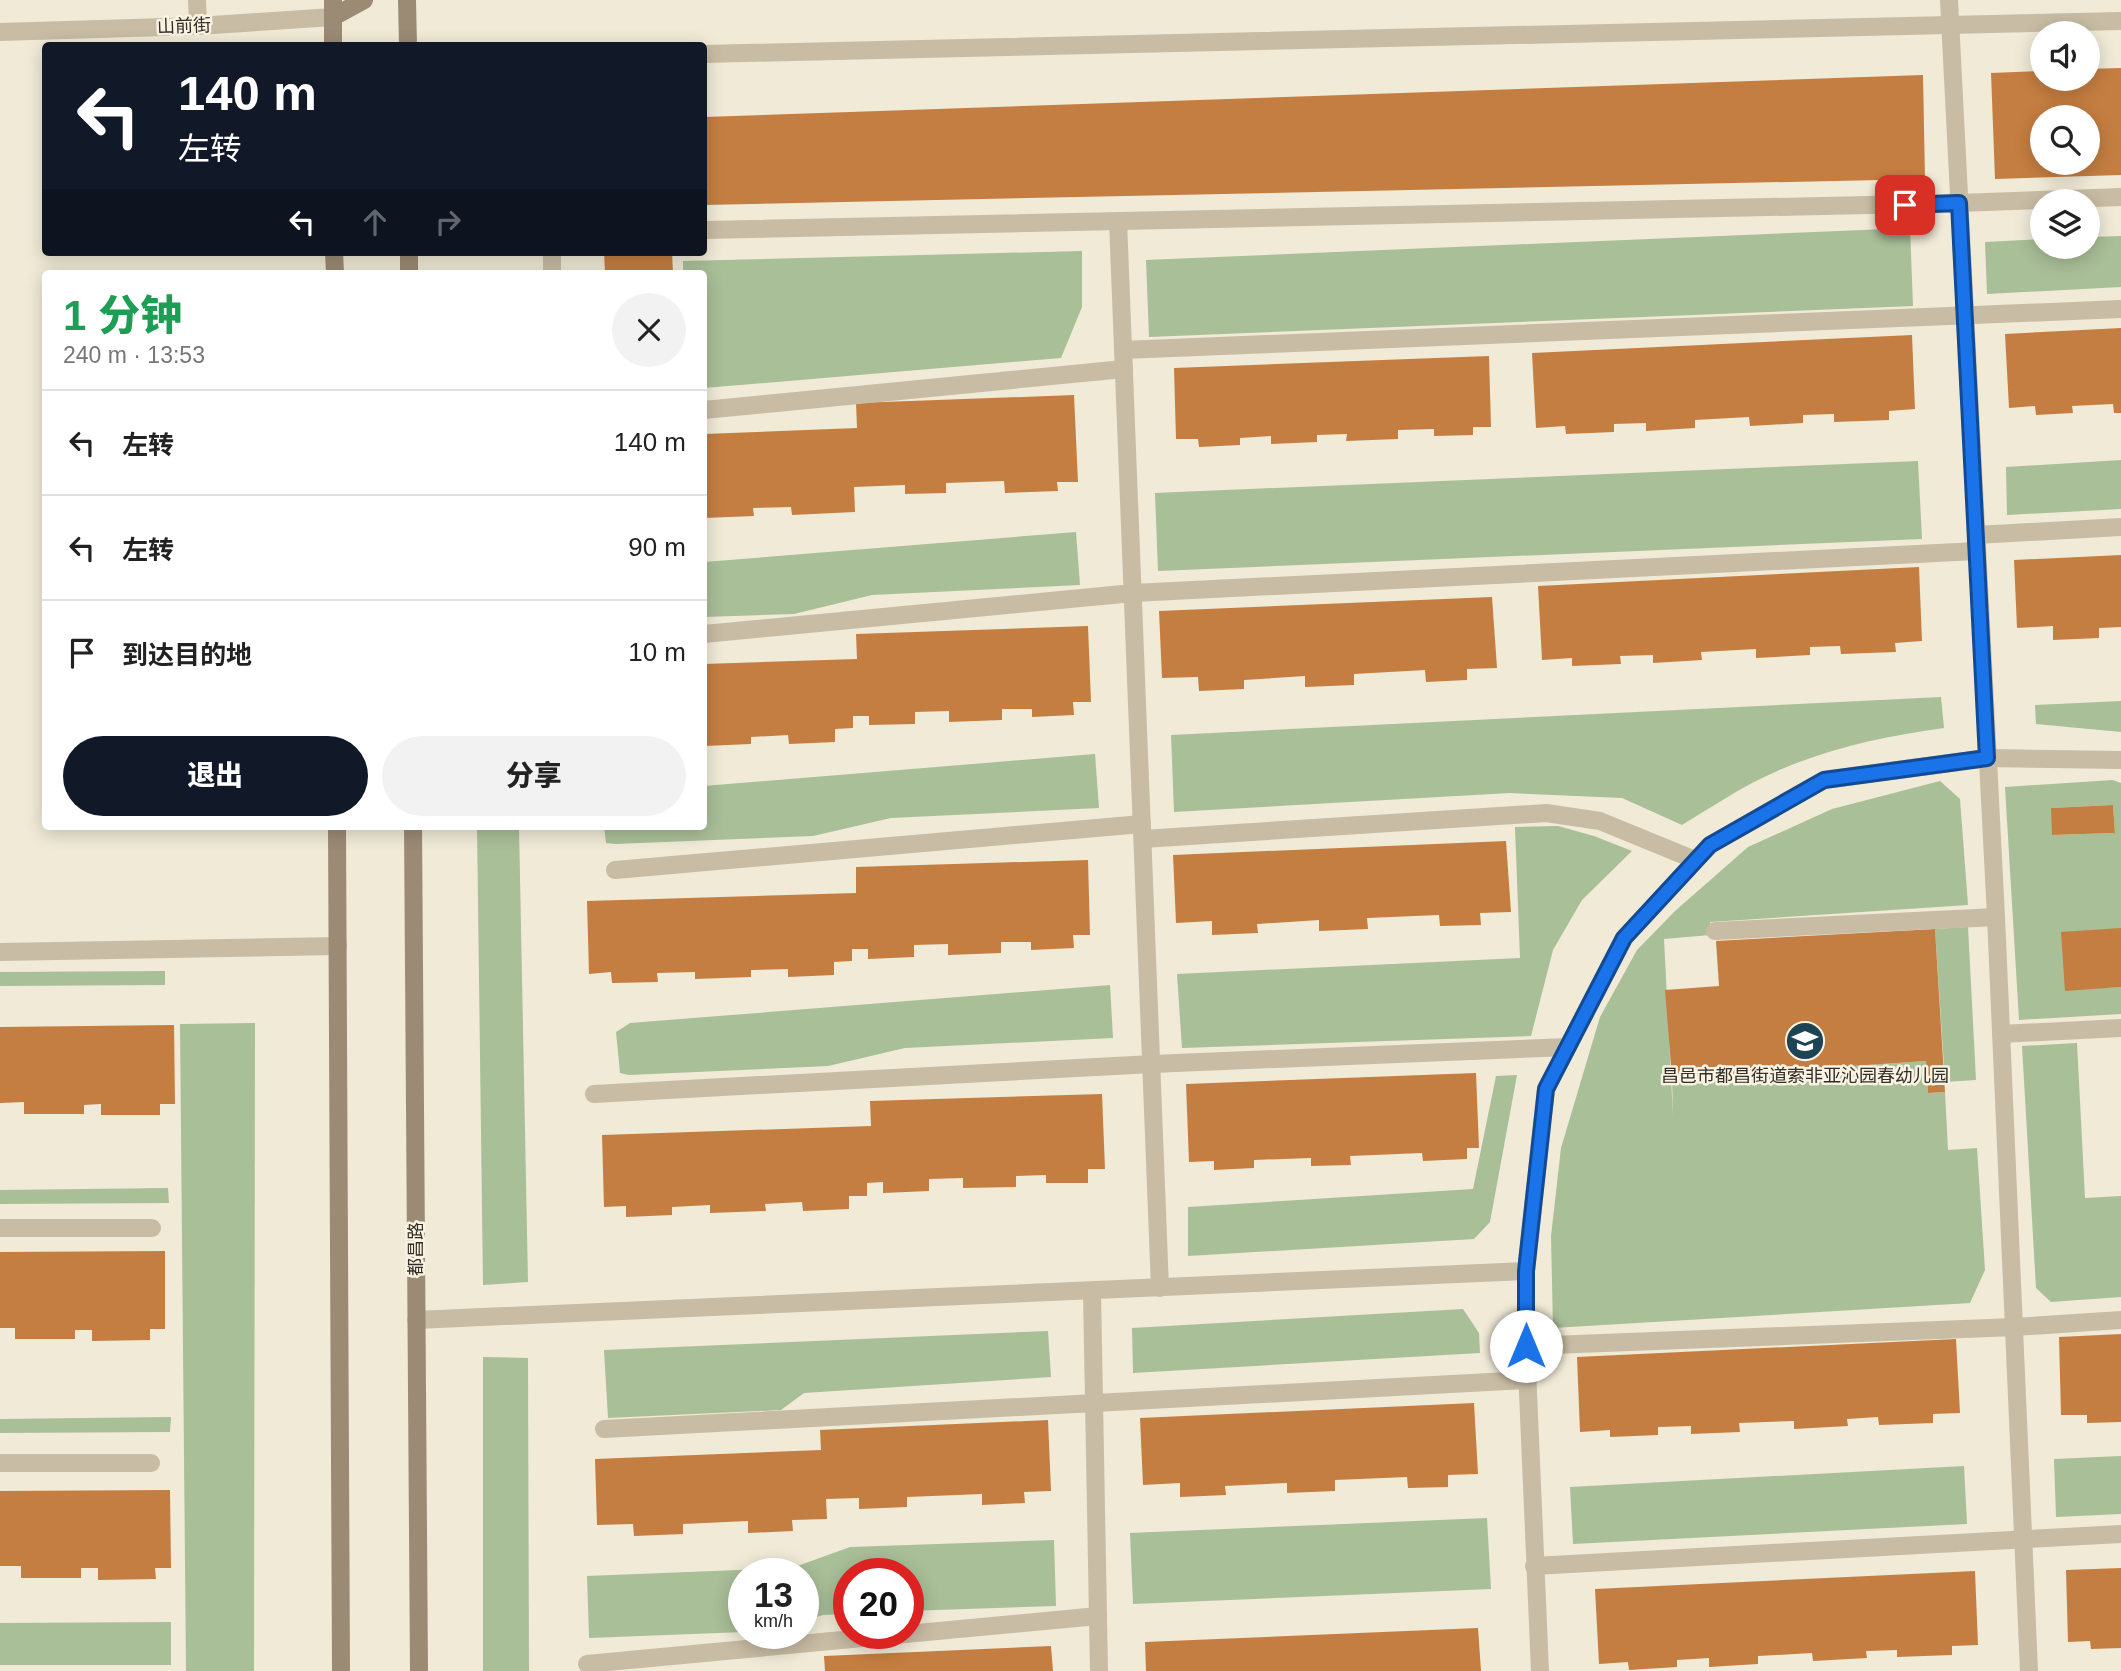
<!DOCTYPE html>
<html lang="zh">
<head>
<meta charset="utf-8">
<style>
  body { margin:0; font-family:Helvetica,"Noto Sans SC",sans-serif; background:#f2f2f2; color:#222; height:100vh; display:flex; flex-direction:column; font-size:26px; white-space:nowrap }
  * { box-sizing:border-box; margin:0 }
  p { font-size:23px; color:#767676 }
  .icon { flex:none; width:38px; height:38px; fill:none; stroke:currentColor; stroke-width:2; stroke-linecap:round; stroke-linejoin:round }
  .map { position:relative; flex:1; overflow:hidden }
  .sheet { position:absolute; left:42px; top:270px; width:665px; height:560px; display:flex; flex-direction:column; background:#fff; border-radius:7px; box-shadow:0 4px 18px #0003 }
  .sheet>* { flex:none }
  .banner { position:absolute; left:42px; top:42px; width:665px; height:214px; border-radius:7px; box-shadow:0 4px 18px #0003; background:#111827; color:#fff; overflow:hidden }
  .controls { position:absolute; left:2030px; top:21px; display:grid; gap:14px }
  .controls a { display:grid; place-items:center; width:70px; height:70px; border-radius:50%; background:#fff; box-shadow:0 4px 18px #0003; font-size:35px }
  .speed { position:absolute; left:728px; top:1558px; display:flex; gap:14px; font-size:35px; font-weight:700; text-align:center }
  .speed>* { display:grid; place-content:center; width:91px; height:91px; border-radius:50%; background:#fff; box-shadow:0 4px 18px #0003; line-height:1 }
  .speed small { font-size:18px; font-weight:400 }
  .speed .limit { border:10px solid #d22; background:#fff; color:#111 }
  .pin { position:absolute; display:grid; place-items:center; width:60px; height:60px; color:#fff; margin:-30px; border-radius:14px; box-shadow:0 4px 10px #0006 }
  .me { position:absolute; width:77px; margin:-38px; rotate:0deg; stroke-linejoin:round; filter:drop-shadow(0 0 5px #0008) }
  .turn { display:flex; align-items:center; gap:24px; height:147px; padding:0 21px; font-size:32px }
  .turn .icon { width:91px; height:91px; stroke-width:2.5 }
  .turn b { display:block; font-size:49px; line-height:60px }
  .lanes { display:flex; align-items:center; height:66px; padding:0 21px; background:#0003; justify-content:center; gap:35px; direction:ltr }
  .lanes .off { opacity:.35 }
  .round { display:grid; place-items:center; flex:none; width:74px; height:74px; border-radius:37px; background:#f2f2f2 }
  .summary { display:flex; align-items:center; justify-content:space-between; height:119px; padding:0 21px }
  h1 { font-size:42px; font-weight:800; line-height:52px; color:#1e9e55 }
  .primary-button { display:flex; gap:14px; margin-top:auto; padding:14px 21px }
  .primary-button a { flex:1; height:80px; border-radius:42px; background:#111827; color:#fff; font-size:28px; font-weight:800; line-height:80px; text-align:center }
  .primary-button a+a { background:#f2f2f2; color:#222 }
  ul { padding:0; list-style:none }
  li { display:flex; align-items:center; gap:21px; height:105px; padding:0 21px; border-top:2px solid #e0e0e0 }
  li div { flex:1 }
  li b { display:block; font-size:26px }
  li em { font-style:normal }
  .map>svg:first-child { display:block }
  .green { fill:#a9bf98; fill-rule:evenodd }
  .building { fill:#c57e41; fill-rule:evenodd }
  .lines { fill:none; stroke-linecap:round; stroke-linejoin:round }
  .lane { stroke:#c8bca4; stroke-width:18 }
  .street { stroke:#c8bca4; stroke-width:18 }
  .secondary { stroke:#9b8b75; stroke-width:18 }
  .route-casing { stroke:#114b97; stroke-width:18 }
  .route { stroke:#1a73e8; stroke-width:12 }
  .labels { text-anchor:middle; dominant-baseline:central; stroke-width:5; stroke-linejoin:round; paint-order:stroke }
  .street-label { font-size:18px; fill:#332d25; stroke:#f8f3e3 }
  .poi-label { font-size:18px; fill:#332d25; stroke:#f8f3e3 }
</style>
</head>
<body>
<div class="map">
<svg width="2121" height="1671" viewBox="0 0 2121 1671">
  <rect width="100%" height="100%" fill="#f0ead7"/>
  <!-- green -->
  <g class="green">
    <path d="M1910 228 1913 306 1149 337 1146 260Z"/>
    <path d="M2121 236V287L1987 294 1985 242 2042 239V247H2088V237Z"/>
    <path d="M1082 251V307L1061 358 704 388V273H683V261Z"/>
    <path d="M2121 460V509L2007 515 2006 467Z"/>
    <path d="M1918 461 1922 539 1158 571 1155 493Z"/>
    <path d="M1076 532 1080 585 872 595 794 614 704 617V562Z"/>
    <path d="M1941 697 1944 728C1878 737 1811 752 1752 783 1728 796 1705 811 1682 825L1622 798 1510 793 1174 812 1171 735Z"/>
    <path d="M2121 701V732L2036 724 2035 705Z"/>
    <path d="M1095 754 1099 808 891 818 813 836 615 844 606 843 604 826H704V786Z"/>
    <path d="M2113 780 2121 783V928L2065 990 2121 987V1014L2019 1020 2005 787ZM2113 805 2115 833 2053 835 2052 808Z"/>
    <path d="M1940 781 1960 799 1968 905 1710 922V935L1664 939 1673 1116 1672 1078 1926 1061 1928 1093 1945 1092 1948 1150 1977 1148 1985 1270 1970 1303 1553 1328 1551 1236 1561 1148 1600 1017 1637 950 1675 911 1748 847 1832 809Z"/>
    <path d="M477 826H519L528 1282 483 1285Z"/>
    <path d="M1558 826 1594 836 1632 851 1582 900 1553 950 1531 1036 1182 1048 1177 974 1520 958 1515 827Z"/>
    <path d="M1968 927 1976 1080 1945 1082 1935 929Z"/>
    <path d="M165 971V985L0 986V972Z"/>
    <path d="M1110 985 1113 1038 905 1048 828 1066 629 1075 620 1073 616 1032 630 1023Z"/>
    <path d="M255 1023 254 1671H186L180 1024Z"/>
    <path d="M2077 1043 2085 1198 2121 1196V1297L2051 1302 2036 1288 2022 1046Z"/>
    <path d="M1517 1075 1490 1222 1474 1239 1188 1256V1207L1473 1189 1496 1076Z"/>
    <path d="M168 1188 169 1203 0 1204V1190Z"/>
    <path d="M1463 1309 1479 1333 1480 1353 1133 1373 1132 1328Z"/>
    <path d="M1048 1331 1051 1377 804 1393 781 1410 608 1418 604 1350Z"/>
    <path d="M483 1357 528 1358 529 1671H483Z"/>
    <path d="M171 1417 170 1432 0 1433V1419Z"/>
    <path d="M2121 1456V1514L2056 1517 2054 1459Z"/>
    <path d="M1964 1466 1967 1524 1573 1544 1570 1487Z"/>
    <path d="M1487 1518 1491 1589 1133 1604 1130 1533Z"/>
    <path d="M1054 1540 1056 1606 908 1611V1573H849V1614L823 1615 803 1621V1573H744V1632L589 1638 587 1576 792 1568 850 1547Z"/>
    <path d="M171 1622V1665H0V1623Z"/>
  </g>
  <!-- building -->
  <g class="building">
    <path d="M2121 68V175L1995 179 1991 73 2042 71V79H2088V69ZM2042 117H2088V163H2042Z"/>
    <path d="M1923 75 1925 179 704 205V117Z"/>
    <path d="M604 252H672L673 273H605Z"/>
    <path d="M2121 328V413H2114L2113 404 2072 406 2073 413 2036 415 2035 406 2009 408 2005 334Z"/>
    <path d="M1912 335 1915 409 1889 411V420L1834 422V414L1803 415V423L1750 426 1749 417 1695 420V428L1646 431V423L1614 424V432L1566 434 1565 426 1536 428 1532 353Z"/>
    <path d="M1489 356 1491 427H1473V435L1434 436V429L1398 430V439L1346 441 1347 434 1317 435V442L1271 444V436L1240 438V445L1199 447 1198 439H1176L1174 368Z"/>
    <path d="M1074 395 1078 482H1057L1058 491 1005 493 1004 481 946 483V493L905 494V485L854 487 855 512 792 515 791 507 753 508 754 516 704 518V434L857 428 856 403Z"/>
    <path d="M2121 555V627L2099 628V638L2053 640V626L2017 628 2014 560Z"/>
    <path d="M1919 567 1922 641 1895 643 1896 652 1841 654 1840 646 1810 647V655L1756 658V649L1701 652 1702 660 1653 663V655L1620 656 1621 664 1572 666V658L1542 660 1538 586Z"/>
    <path d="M1492 597 1497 668 1467 669V680L1426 682 1425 670 1354 674V685L1305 687V676L1244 680V689L1199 691 1198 677 1162 678 1159 611Z"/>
    <path d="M1088 626 1091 702H1073L1074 715 1032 717V709H1002V720L949 722V711L915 712V724L869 725V716H853V728L835 729V742L789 744 788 735 751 737V744L704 746V664L857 659 856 634Z"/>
    <path d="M2113 805 2115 833 2052 835 2051 808Z"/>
    <path d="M1506 841 1511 912 1480 913 1481 925 1440 926 1439 915 1367 918 1368 929 1319 931V920L1257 924 1258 933 1212 935V921L1176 923 1173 855Z"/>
    <path d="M1088 860 1090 935H1073L1074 948 1031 950V942H1001V953L948 955V944L914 945V957L868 959V949H852V961L834 962V975L788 977V969L751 970V977L695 979V972L657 973 658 982 612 983 611 972 589 974 587 901 856 893V867Z"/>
    <path d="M2121 928V987L2065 991 2061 932Z"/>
    <path d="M1935 929 1945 1092 1928 1093 1926 1061 1672 1078 1665 990 1719 986 1716 941Z"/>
    <path d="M174 1025 175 1104H160V1115H101V1104L84 1105V1114H24V1102L0 1103V1027Z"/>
    <path d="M1476 1073 1479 1148H1467V1159L1423 1161 1422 1153 1350 1156 1351 1165 1311 1166V1158L1254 1160V1168L1214 1170V1161L1189 1162 1186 1084Z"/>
    <path d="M1102 1094 1105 1169H1088V1183H1046V1175L1016 1176V1187L963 1188V1178L929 1179V1191L883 1193V1182L867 1183V1196H849V1209L803 1211 802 1202 765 1204 766 1211 710 1213V1205L672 1207V1215L626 1217V1206L604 1207 602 1135 871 1126 870 1101Z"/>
    <path d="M165 1251V1329H150V1340L92 1341V1330H75V1339H15V1328H0V1252Z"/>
    <path d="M2121 1334V1422L2087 1423V1415H2061L2059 1337Z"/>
    <path d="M1956 1339 1960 1413 1933 1414V1423L1879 1425 1878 1417 1847 1419 1848 1426 1794 1429V1421L1739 1423 1740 1432 1691 1434V1426L1658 1427V1435L1610 1437V1430L1580 1432 1577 1357Z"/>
    <path d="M1474 1403 1478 1474 1448 1475V1487L1408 1488 1407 1477 1335 1480V1491L1287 1493V1483L1225 1486 1226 1495 1180 1497V1483L1143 1485 1140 1418Z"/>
    <path d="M1048 1420 1051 1491 1024 1492 1025 1503 982 1505V1494L907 1497V1507L859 1509V1498L826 1499 827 1519 792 1520 793 1531 748 1533V1521L683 1524V1534L634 1536 633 1524 597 1525 595 1459 821 1450 820 1430Z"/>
    <path d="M170 1490 171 1568H155L156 1579 98 1580V1568H81V1578H21V1566H0V1491Z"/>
    <path d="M2121 1568V1648L2091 1649 2090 1641 2068 1642 2066 1570Z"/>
    <path d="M1975 1571 1978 1645 1952 1646V1655L1897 1657V1650L1866 1651 1867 1658 1813 1661 1812 1653 1758 1656V1664L1709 1667V1658L1677 1660V1667L1629 1670 1628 1662 1599 1664 1595 1589Z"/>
    <path d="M1478 1628 1481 1671H1146L1145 1642Z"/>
    <path d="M1051 1646 1053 1671H825L824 1656Z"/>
  </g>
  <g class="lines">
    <!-- lane -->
    <g class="lane">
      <path d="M197 0 198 26"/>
      <path d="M1949 0 1996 917 2029 1671"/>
      <path d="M704 54 2121 21"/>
      <path d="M1118 221 1160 1288"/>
      <path d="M704 230 1959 203 2121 197"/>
      <path d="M552 252V273"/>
      <path d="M1123 350 2121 309"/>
      <path d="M704 410 1124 369"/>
      <path d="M1976 535 2121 527"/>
      <path d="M704 634 1133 593 1977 551"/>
      <path d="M1143 839 1546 813 1600 821 1695 860"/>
      <path d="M615 870 1142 824"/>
      <path d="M1715 931 1996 917"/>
      <path d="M0 952 338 946"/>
      <path d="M2001 1034 2121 1028"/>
      <path d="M594 1094 1152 1064 1568 1047"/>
      <path d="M0 1228H152"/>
      <path d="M1092 1292 1099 1671"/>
      <path d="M416 1320 1526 1271"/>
      <path d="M1526 1346 2015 1327 2121 1320"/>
      <path d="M604 1429 1528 1380"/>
      <path d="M0 1463H151"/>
      <path d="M1534 1566 2121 1534"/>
      <path d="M587 1664 1098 1616"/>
      <path d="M1540 1671 1526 1346V1271L1546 1089 1624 938 1710 845 1824 780 1987 758 2121 760"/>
    </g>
    <!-- street -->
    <path class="street" d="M0 32 198 26 333 17"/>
    <!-- secondary -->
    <g class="secondary">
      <path d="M333 0V46"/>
      <path d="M407 0 408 46"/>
      <path d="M333 17 364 0"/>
      <path d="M334 252 335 273"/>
      <path d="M409 252V273"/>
      <path d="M337 826 341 1671"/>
      <path d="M413 826 419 1671"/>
    </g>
  </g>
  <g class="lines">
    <!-- route casing -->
    <g class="route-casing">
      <path id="route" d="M1526 1346V1271L1546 1089 1624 938 1710 845 1824 780 1987 758 1959 203 1905 205"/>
    </g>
    <!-- route -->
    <use href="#route" class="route"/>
  </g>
  <!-- icons -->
  <defs>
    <g id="school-disc" transform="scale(2.0125)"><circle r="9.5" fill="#1c4454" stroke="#f8f3e3"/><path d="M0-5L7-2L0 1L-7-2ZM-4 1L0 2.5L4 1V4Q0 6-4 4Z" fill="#fff"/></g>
  </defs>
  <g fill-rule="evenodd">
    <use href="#school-disc" x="1805" y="1041"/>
  </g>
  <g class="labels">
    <!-- street labels -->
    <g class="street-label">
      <text transform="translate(184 26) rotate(-2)">山前街</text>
      <text transform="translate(416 1249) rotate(-90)">都昌路</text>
    </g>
    <!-- poi labels -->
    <g class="poi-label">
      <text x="1805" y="1076">昌邑市都昌街道索非亚沁园春幼儿园</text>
    </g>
  </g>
</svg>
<div class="controls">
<a><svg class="icon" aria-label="sound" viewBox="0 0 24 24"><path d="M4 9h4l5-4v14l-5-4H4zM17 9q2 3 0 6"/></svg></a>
<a><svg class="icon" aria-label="search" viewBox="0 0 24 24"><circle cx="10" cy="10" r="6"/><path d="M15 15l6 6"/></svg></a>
<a><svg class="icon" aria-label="layers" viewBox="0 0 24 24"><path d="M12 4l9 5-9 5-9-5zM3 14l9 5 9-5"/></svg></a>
</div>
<div class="speed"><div>13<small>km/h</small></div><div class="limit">20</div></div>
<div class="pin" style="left:1905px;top:205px;background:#d93025"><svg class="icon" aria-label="arrive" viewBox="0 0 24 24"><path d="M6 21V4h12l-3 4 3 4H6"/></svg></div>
<svg class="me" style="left:1526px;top:1346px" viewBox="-20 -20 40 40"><circle r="19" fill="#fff"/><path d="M0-13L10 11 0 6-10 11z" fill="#1a73e8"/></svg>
<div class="banner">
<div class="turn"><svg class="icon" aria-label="left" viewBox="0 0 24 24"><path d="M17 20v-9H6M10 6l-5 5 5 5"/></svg><div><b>140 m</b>左转</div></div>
<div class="lanes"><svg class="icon" aria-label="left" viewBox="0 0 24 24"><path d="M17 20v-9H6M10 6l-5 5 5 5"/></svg><svg class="icon off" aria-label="ahead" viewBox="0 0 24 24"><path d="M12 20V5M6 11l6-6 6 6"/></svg><svg class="icon off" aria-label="right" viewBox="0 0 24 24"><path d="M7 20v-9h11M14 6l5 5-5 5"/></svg></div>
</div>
<section class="sheet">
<div class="summary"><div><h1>1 分钟</h1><p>240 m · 13:53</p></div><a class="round"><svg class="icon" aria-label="close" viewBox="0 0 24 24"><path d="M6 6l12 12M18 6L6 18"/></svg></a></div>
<ul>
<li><svg class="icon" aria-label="left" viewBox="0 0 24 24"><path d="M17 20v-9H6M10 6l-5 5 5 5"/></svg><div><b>左转</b></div><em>140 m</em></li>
<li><svg class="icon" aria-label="left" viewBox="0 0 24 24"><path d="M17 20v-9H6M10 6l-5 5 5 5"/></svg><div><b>左转</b></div><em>90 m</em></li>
<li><svg class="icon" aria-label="arrive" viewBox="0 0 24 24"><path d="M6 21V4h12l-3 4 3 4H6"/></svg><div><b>到达目的地</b></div><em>10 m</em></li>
</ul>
<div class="primary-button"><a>退出</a><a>分享</a></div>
</section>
</div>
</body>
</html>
